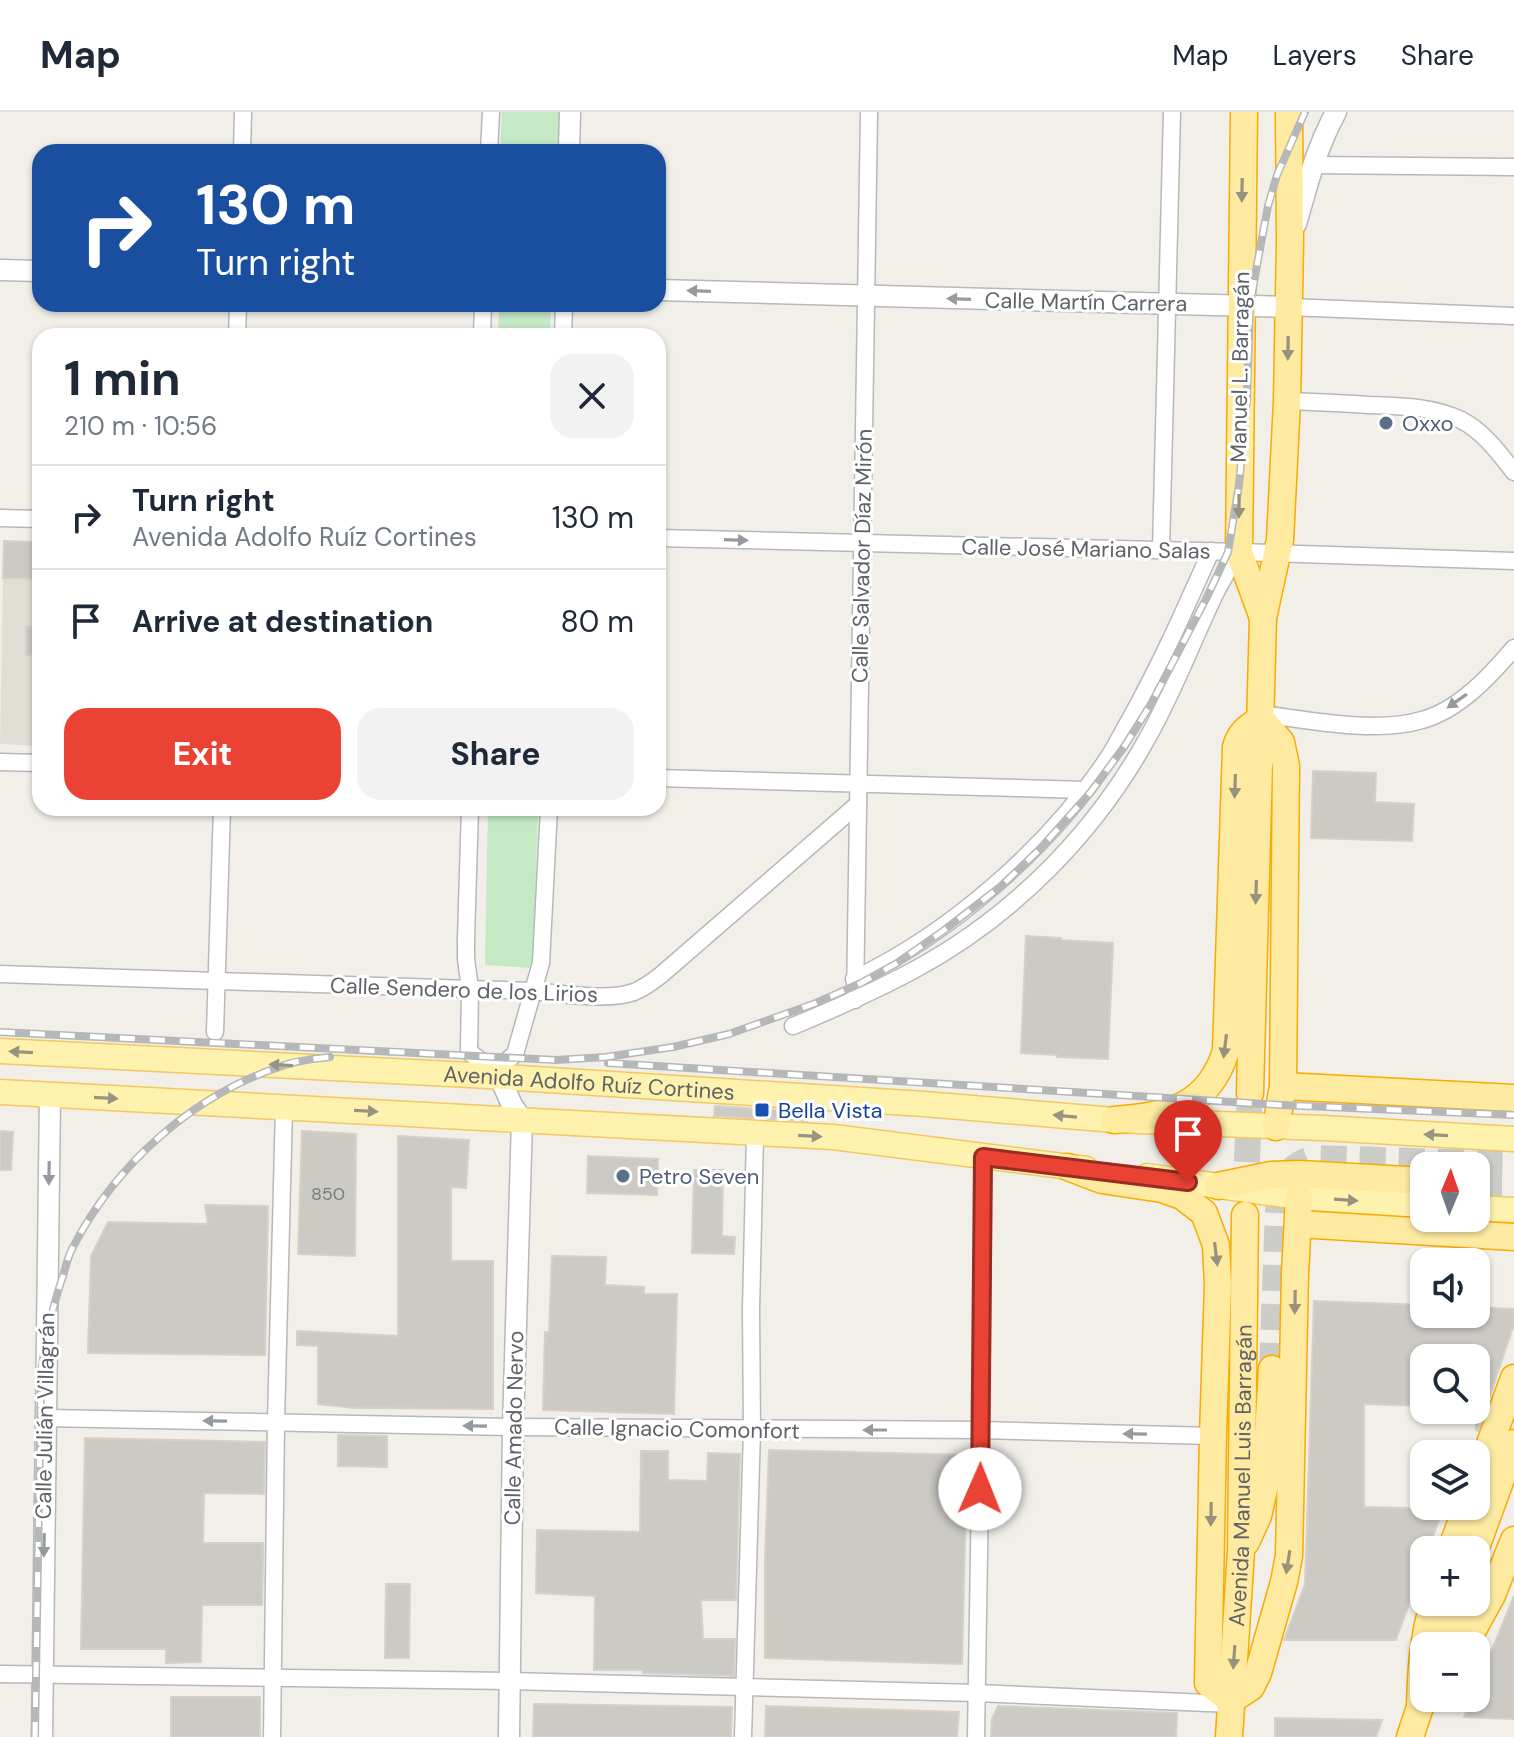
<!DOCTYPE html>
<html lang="en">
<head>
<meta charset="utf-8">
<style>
  body { margin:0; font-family:"DM Sans",sans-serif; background:#f2f2f3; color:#1f2937; height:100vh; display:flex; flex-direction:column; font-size:30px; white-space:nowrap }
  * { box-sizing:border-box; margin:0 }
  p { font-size:26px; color:#747a83 }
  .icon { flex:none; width:44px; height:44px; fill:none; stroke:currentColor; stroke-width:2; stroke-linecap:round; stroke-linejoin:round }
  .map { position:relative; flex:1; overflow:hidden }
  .panel { position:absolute; left:32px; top:216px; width:634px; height:488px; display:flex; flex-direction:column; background:#fff; border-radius:24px; box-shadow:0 2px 6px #0004 }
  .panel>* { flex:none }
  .guide { position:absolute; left:32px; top:32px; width:634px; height:168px; border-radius:24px; box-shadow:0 2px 6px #0004; background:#1a4fa0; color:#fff; overflow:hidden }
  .needle { width:52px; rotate:2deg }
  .buttons { position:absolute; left:1410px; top:1040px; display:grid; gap:16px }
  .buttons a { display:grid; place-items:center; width:80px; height:80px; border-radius:16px; background:#fff; box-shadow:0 2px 6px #0004; font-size:40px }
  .pin { position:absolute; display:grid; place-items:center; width:68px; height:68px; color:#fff; margin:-82px -34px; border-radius:50% 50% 50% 0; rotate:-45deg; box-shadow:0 0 8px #0007 }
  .pin .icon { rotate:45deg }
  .me { position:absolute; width:88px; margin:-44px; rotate:1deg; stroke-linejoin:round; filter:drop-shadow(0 0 6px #0008) }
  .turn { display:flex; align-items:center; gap:28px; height:168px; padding:0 32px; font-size:36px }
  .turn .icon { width:104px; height:104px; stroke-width:2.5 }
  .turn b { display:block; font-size:56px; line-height:68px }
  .round { display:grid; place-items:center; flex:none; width:84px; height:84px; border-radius:24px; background:#f2f2f3 }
  .summary { display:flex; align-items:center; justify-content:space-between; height:136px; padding:0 32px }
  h1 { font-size:48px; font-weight:700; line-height:60px }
  .primary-button { display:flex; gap:16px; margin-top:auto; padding:16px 32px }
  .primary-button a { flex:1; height:92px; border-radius:24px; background:#ea4335; color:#fff; font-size:32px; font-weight:700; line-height:92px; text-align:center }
  .primary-button a+a { background:#f2f2f3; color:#1f2937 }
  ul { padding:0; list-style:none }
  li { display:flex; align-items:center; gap:24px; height:104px; padding:0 32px; border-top:2px solid #e0e1e3 }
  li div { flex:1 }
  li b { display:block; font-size:30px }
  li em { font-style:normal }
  header { display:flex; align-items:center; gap:48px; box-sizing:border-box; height:112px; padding:0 40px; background:#fff; border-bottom:2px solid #e0e1e3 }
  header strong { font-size:38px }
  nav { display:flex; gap:44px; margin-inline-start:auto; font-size:28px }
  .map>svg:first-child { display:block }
  .education { fill:#e1ded6 }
  .park { fill:#c5e8c5 }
  .building { fill:#cccac5; stroke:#d6d1c6; stroke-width:2 }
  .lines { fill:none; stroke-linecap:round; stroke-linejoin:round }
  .trunk-tunnel { stroke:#ccccc8; stroke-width:26; stroke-dasharray:26 13; stroke-linecap:butt }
  .minor-casing { stroke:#b5b8bc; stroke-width:19 }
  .tertiary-casing { stroke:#b5b8bc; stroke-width:23 }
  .primary-casing { stroke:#f2c960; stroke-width:27 }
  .trunk-casing { stroke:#f9ab00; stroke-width:29 }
  .minor { stroke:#fff; stroke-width:16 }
  .tertiary { stroke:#fff; stroke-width:20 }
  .primary { stroke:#fff2af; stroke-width:24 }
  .trunk { stroke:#feeaa1; stroke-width:26 }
  .rail-casing { stroke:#b6b7b8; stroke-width:8 }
  .rail { stroke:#fff; stroke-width:5; stroke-dasharray:15; stroke-linecap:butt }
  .oneway { fill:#97927c }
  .oneway2 { fill:#979a9d }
  .oneway3 { fill:#979581 }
  .route-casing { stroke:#982c22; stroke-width:20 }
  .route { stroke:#ea4335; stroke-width:14 }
  .service-dot { fill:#5c6f8a; stroke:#fff; stroke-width:3 }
  .transit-dot { fill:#1a4fb4; stroke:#fff; stroke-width:3 }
  .labels { text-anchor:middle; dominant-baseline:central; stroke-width:6; stroke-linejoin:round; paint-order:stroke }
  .number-label { font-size:18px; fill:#7a7d7f }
  .street-label { font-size:22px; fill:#5f6368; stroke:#fff }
  .service-label { font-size:22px; fill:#4e5e75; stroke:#fff; text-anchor:start }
  .transit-label { font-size:22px; fill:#164399; stroke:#fff; text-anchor:start }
</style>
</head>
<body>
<header>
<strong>Map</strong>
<nav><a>Map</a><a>Layers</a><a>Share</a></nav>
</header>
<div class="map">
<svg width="1514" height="1625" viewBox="0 0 1514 1625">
  <rect width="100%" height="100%" fill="#f1efe8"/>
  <!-- education -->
  <path class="education" d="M3 466 40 467V634L0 632Z"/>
  <!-- park -->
  <g class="park">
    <path d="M502 0H561L560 40H500Z"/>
    <path d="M499 192 551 193 550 224H498Z"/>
    <path d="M488 696H538L533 856 485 853Z"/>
  </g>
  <!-- building -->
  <g class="building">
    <path d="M4 429 40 430V467L3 466Z"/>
    <path d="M26 514 40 515V543H26Z"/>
    <path d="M1313 659 1376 661 1375 690 1414 692 1412 729 1311 726Z"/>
    <path d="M1026 824 1061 826V828L1113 831 1108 947 1057 945V943L1021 941Z"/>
    <path d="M715 994 808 1000 807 1009 714 1004Z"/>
    <path d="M0 1019 13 1020 11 1058H0Z"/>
    <path d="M302 1019 356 1022 355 1144 298 1142Z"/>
    <path d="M398 1024 469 1028 466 1076 451 1075V1149H493V1297L355 1296 318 1292V1234L297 1233V1219L398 1224Z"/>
    <path d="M588 1044 658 1047 657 1083 587 1081Z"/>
    <path d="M694 1058H723L722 1124 735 1125 734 1142 692 1141Z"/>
    <path d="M205 1093 268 1094 265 1243 88 1241 91 1144 108 1110 208 1112Z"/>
    <path d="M552 1144 606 1145 605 1173 644 1175V1182H677L674 1302 543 1298 545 1220H549Z"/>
    <path d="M1314 1189 1424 1193V1202H1476V1195L1514 1197V1212L1478 1319 1476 1318V1246H1424V1294L1364 1292V1395L1443 1397 1428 1438H1424V1451L1396 1528H1284L1305 1472Z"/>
    <path d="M338 1323 387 1324V1355L338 1354Z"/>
    <path d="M85 1326 265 1330 264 1382 204 1381 203 1431H263V1447L262 1493H202L201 1550 166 1551V1537H81Z"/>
    <path d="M769 1338 967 1343 962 1552 765 1546V1446Z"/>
    <path d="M641 1339H668V1368L707 1369 708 1341 740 1342 736 1488H701L703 1527H735L734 1564 643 1561V1558H594L595 1484 536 1481 537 1418 640 1420Z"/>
    <path d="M386 1472H410L409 1546H385Z"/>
    <path d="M1514 1484V1607L1464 1605 1472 1586H1476V1577Z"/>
    <rect x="171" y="1585" width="89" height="40"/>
    <path d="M534 1592 732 1595 731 1625H533Z"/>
    <path d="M766 1594 959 1600 957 1625H765Z"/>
    <path d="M998 1594 1177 1601 1176 1625H991L992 1607Z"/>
    <path d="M1275 1606 1382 1608 1376 1625H1275Z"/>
  </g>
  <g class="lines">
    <!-- trunk-tunnel -->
    <g class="trunk-tunnel">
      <path d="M1476 1072H1514"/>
      <path d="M1245 1089 1250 981"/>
      <path d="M1272 1257 1278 1099C1282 1071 1285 1054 1315 1046L1514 1052"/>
    </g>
    <!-- minor casing -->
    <g class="minor-casing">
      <g id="minor">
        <path d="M242 40 243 0"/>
        <path d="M489 40 491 0"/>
        <path d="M1312 53 1514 55"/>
        <path d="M1289 195 1514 204"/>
        <path d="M237 224 238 192"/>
        <path d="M482 224 483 192"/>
        <path d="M563 224 564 192"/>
        <path d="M1287 289C1314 290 1341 291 1369 293 1399 294 1433 294 1461 308 1483 319 1499 341 1514 360"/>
        <path d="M0 406 40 407"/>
        <path d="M658 426 1239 440 1514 449"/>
        <path d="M1161 438 1172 0"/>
        <path d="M1261 602C1308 608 1376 622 1422 608 1459 598 1490 564 1514 536"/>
        <path d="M0 650 40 651"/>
        <path d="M658 666 1085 678"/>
        <path d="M470 696 466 826V847L470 877 469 940 495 959 500 966"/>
        <path d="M0 862 533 879C560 882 609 889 634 880 644 876 652 870 661 863L858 692"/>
        <path d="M854 867C950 822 1050 734 1108 646 1116 634 1122 621 1129 609 1160 554 1185 497 1211 439"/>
        <path d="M855 888 869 0"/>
        <path d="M793 914C834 897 875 879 914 858 1012 805 1094 723 1148 625 1174 579 1192 530 1215 482 1222 468 1231 454 1239 440"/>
        <path d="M215 920 222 696"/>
        <path d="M495 959 515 942 541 851 549 696"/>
        <path d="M45 1306 513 1315 981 1318 1213 1324"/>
        <path d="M0 1562 509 1569 976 1581 1231 1592"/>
        <path d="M272 1625 276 1310 284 995"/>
        <path d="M743 1625 752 1318 751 1198 755 1021"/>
        <path d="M976 1625 981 1318 983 1045"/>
      </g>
    </g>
    <!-- tertiary casing -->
    <g class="tertiary-casing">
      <g id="tertiary">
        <path d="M569 40 570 0"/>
        <path d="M1296 112C1308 71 1315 39 1336 0"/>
        <path d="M0 158 40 159"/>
        <path d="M658 178 1289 195"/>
        <path d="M500 966 512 993 522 1008 513 1315 509 1625"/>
        <path d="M42 1625 50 983"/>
      </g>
    </g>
    <!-- primary casing -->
    <g class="primary-casing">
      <g id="primary">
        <path id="s1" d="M0 939 471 963 924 992 1114 1008 1323 1016 1514 1027"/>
        <path d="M0 980 833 1025 1086 1057"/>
        <path d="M1147 1064 1299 1085 1424 1093"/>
        <path d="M1476 1096 1514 1098"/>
      </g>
    </g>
    <!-- trunk casing -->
    <g class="trunk-casing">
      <g id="trunk">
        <path d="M1244 0 1239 440 1263 506"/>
        <path d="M1283 974 1514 986"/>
        <path d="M1250 981 1263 506 1280 428 1287 289 1290 130 1289 0"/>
        <path d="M1114 1008C1167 1004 1208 996 1226 939L1236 635C1240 620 1249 615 1261 607L1281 630 1286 654 1283 974 1276 1015"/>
        <path d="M1068 1055 1102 1068 1162 1077 1182 1084 1204 1101 1216 1133 1218 1172 1213 1324 1208 1571 1231 1588 1251 1575 1258 1561 1284 1470 1289 1444 1295 1162 1299 1085"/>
        <path d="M1218 1074 1271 1063 1299 1062 1424 1069"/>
        <path d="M1298 1112 1514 1125"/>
        <path d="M1476 1370 1514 1266"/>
        <path d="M1246 1430 1258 1404 1265 1373 1272 1257"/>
        <path d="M1451 1438 1467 1394"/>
        <path d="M1475 1438 1514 1331"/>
        <path d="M1441 1534 1457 1490"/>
        <path d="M1464 1534 1492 1483 1514 1428"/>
        <path d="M1420 1594C1421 1558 1423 1524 1434 1490"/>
        <path id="s2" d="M1229 1625 1241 1439 1245 1103"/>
        <path d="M1410 1625 1424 1583"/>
      </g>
    </g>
    <!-- minor -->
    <use href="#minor" class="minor"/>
    <!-- tertiary -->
    <use href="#tertiary" class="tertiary"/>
    <!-- primary -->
    <use href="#primary" class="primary"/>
    <!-- trunk -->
    <use href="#trunk" class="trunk"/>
    <!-- rail casing -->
    <g class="rail-casing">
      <g id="rail">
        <path d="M0 920 556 948 606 945 673 935 729 922 816 891 861 871 897 851 943 819 1000 775 1039 738 1090 681 1124 635 1151 592 1207 485 1228 440 1239 373 1247 287 1250 194 1257 153 1268 94 1277 63 1305 0"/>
        <path d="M608 951 1281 993 1514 1003"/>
        <path d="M35 1625 41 1260C46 1227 52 1195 63 1164 66 1154 68 1144 73 1135 116 1052 193 983 282 954 297 948 314 947 330 945"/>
      </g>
    </g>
    <!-- rail -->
    <use href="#rail" class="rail"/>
  </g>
  <!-- one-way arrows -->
  <defs><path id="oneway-solid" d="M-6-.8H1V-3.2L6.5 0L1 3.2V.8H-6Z" transform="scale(2)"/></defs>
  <g class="oneway">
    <use href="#oneway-solid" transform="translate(1242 78) rotate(91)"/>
    <use href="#oneway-solid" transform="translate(1288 236) rotate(91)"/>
    <use href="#oneway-solid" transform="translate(1239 394) rotate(90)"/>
    <use href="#oneway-solid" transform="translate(1235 674) rotate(92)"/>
    <use href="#oneway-solid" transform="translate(1256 780) rotate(92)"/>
    <use href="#oneway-solid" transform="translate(1225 934) rotate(97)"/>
    <use href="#oneway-solid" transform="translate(1216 1142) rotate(83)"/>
    <use href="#oneway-solid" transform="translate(1295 1190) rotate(91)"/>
    <use href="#oneway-solid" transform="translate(1211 1402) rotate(91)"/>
    <use href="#oneway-solid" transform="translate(1288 1450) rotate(99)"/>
    <use href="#oneway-solid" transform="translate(1234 1545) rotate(94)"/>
  </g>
  <g class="oneway2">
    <use href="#oneway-solid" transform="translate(699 179) rotate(-178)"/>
    <use href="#oneway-solid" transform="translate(959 187) rotate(-178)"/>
    <use href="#oneway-solid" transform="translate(736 428) rotate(2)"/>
    <use href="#oneway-solid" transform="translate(1457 589) rotate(145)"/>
    <use href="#oneway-solid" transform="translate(49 1061) rotate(91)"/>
    <use href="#oneway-solid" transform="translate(215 1309) rotate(-179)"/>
    <use href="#oneway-solid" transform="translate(475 1314) rotate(-179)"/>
    <use href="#oneway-solid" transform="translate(875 1318) rotate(-180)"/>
    <use href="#oneway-solid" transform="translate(1135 1322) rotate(-179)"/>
    <use href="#oneway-solid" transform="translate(44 1433) rotate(91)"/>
  </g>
  <g class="oneway3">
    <use href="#oneway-solid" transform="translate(21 940) rotate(-177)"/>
    <use href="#oneway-solid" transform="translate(281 953) rotate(-177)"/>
    <use href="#oneway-solid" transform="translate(106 986) rotate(3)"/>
    <use href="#oneway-solid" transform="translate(366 999) rotate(3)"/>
    <use href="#oneway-solid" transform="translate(1065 1004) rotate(-175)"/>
    <use href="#oneway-solid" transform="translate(1436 1023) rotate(-177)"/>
    <use href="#oneway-solid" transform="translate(810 1024) rotate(3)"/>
    <use href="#oneway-solid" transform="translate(1346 1088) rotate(4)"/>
  </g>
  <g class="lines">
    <!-- route casing -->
    <g class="route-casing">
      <path id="route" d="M980 1377 983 1045 1188 1070"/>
    </g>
    <!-- route -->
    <use href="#route" class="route"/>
  </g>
  <!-- markers -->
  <g class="service-dot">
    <circle cx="1386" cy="311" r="8"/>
    <circle cx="623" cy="1064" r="8"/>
  </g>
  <rect class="transit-dot" x="754" y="990" width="16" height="16" rx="4"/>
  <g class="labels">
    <!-- number labels -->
    <g class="number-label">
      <text x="328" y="1082">850</text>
    </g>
    <!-- street labels -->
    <g class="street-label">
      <text transform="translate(1086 190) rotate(1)">Calle Martín Carrera</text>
      <text transform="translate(1240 255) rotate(-89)">Manuel L. Barragán</text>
      <text transform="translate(1086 437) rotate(1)">Calle José Mariano Salas</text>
      <text transform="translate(862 444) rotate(-89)">Calle Salvador Díaz Mirón</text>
      <text transform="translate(464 878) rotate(2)">Calle Sendero de los Lirios</text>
      <text stroke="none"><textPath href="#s1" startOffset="590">Avenida Adolfo Ruíz Cortines</textPath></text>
      <text transform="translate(45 1304) rotate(-89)">Calle Julián Villagrán</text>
      <text transform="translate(514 1316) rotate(-89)">Calle Amado Nervo</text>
      <text transform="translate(677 1317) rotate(1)">Calle Ignacio Comonfort</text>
      <text stroke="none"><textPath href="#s2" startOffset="262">Avenida Manuel Luis Barragán</textPath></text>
    </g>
    <!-- service labels -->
    <g class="service-label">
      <text x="1402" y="311">Oxxo</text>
      <text x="639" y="1064">Petro Seven</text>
    </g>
    <!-- transit labels -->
    <g class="transit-label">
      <text x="778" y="998">Bella Vista</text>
    </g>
  </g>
</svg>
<div class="buttons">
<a><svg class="needle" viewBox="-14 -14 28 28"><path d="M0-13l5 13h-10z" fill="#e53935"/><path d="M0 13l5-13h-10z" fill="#747a83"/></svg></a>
<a><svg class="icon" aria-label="sound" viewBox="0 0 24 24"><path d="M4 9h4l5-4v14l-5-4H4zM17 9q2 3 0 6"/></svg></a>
<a><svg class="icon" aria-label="search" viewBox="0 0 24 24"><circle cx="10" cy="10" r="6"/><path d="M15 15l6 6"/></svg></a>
<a><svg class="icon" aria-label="layers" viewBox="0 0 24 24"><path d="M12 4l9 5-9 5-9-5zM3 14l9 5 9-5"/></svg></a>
<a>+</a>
<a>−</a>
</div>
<div class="pin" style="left:1188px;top:1070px;background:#d93025"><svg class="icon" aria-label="arrive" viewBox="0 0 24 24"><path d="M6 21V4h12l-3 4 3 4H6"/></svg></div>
<svg class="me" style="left:980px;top:1377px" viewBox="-20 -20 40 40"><circle r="19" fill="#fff"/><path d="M0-13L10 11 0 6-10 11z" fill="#ea4335"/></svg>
<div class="guide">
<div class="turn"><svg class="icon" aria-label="right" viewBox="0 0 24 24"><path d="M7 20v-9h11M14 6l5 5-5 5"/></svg><div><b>130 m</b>Turn right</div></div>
</div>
<section class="panel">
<div class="summary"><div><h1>1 min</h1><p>210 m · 10:56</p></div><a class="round"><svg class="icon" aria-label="close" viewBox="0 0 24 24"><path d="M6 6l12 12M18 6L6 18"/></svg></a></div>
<ul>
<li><svg class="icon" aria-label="right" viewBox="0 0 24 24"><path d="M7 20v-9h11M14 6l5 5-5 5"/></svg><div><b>Turn right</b><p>Avenida Adolfo Ruíz Cortines</p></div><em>130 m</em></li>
<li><svg class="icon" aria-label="arrive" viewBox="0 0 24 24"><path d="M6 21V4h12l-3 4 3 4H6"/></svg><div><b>Arrive at destination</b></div><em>80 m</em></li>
</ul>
<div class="primary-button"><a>Exit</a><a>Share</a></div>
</section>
</div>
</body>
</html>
